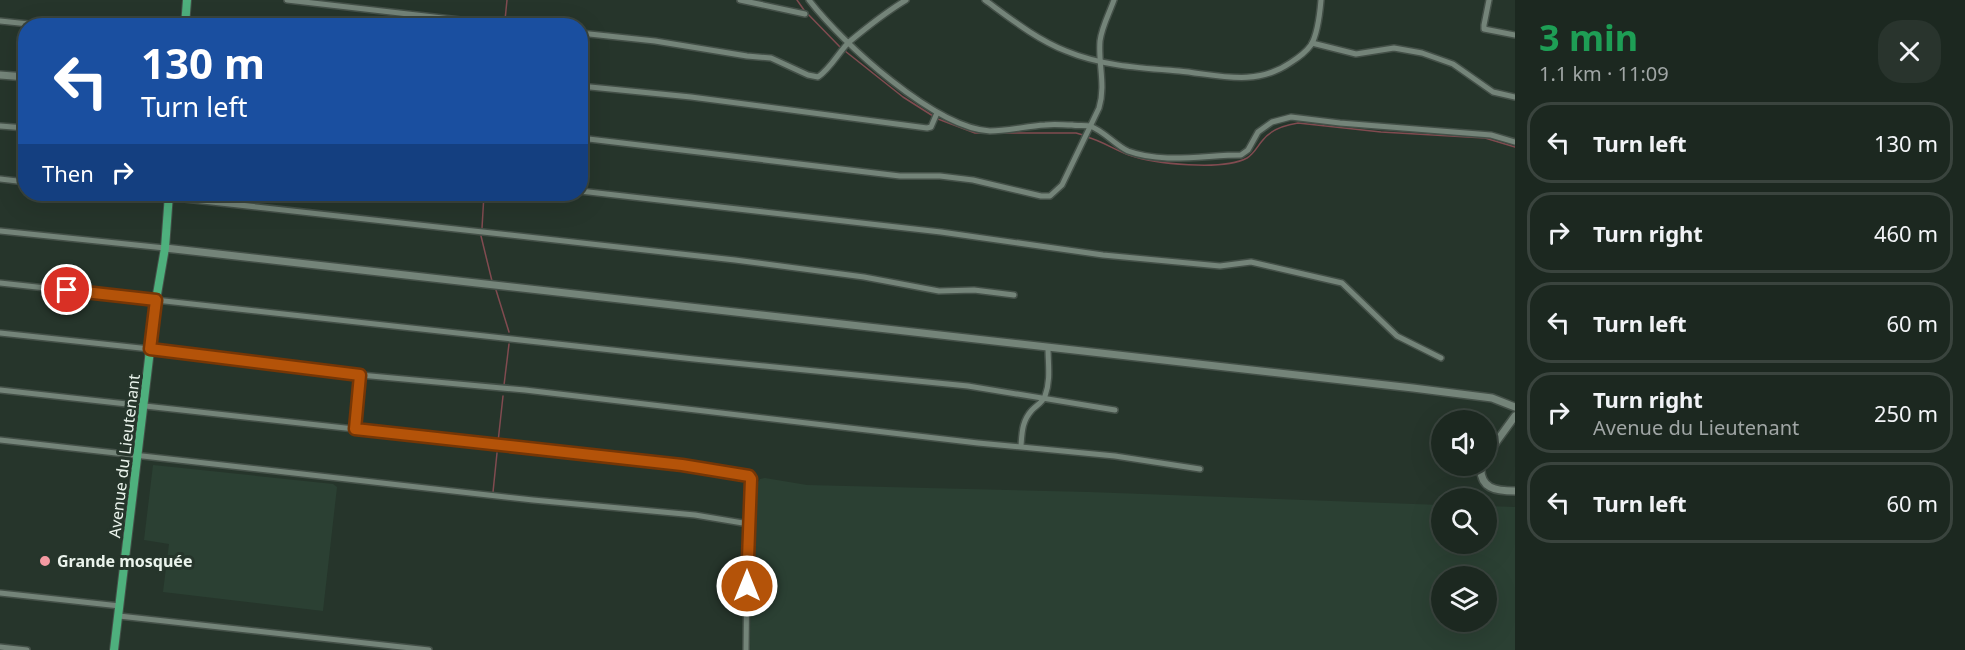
<!DOCTYPE html>
<html lang="en">
<head>
<meta charset="utf-8">
<style>
  body { margin:0; font-family:"Noto Sans",sans-serif; background:#29342d; color:#f1f3f6; height:100vh; display:flex; flex-direction:column; font-size:22px; white-space:nowrap }
  * { box-sizing:border-box; margin:0 }
  p { font-size:20px; color:#a0a6a5 }
  .icon { flex:none; width:33px; height:33px; fill:none; stroke:currentColor; stroke-width:2; stroke-linecap:round; stroke-linejoin:round }
  .map { position:relative; flex:1; overflow:hidden }
  .side { display:flex; flex-direction:column; background:#1c2820; width:450px }
  .side>* { flex:none }
  .hud { position:absolute; left:18px; top:18px; width:570px; height:183px; border-radius:24px; box-shadow:0 6px 24px #0002,0 0 0 2px #3a443e; background:#1a4fa0; color:#fff; overflow:hidden }
  .controls { position:absolute; left:1431px; top:410px; display:grid; gap:12px }
  .controls a { display:grid; place-items:center; width:66px; height:66px; border-radius:50%; background:#1c2820; box-shadow:0 6px 24px #0002,0 0 0 2px #3a443e; font-size:30px }
  .pin { position:absolute; display:grid; place-items:center; width:51px; height:51px; color:#fff; margin:-26px; border:3px solid #fff; border-radius:50%; box-shadow:0 2px 6px #0007 }
  .me { position:absolute; width:66px; margin:-33px; rotate:0deg; stroke-linejoin:round; filter:drop-shadow(0 0 4px #0008) }
  .turn { display:flex; align-items:center; gap:21px; height:126px; padding:0 24px; font-size:27px }
  .turn .icon { width:78px; height:78px; stroke-width:2.5 }
  .turn b { display:block; font-size:42px; line-height:51px }
  .then { display:flex; align-items:center; height:57px; padding:0 24px; background:#0003; gap:12px; font-size:22px }
  .round { display:grid; place-items:center; flex:none; width:63px; height:63px; border-radius:24px; background:#29342d }
  .head { display:flex; align-items:center; justify-content:space-between; height:102px; padding:0 24px }
  h1 { font-size:36px; font-weight:700; line-height:45px; color:#1e9e55 }
  ul { padding:0; list-style:none }
  li { display:flex; align-items:center; gap:18px; height:81px; margin:0 12px 9px; padding:0 12px; border:3px solid #3a443e; border-radius:24px }
  li div { flex:1 }
  li b { display:block; font-size:22px }
  li em { font-style:normal }
  main { display:flex; flex:1; min-height:0 }
  .map>svg:first-child { display:block }
  .built { fill:#2b4033; fill-rule:evenodd }
  .lines { fill:none; stroke-linecap:round; stroke-linejoin:round }
  .stream { stroke:#814b50; stroke-width:1.5 }
  .street-casing { stroke:#445048; stroke-width:8 }
  .secondary-casing { stroke:#445048; stroke-width:10 }
  .primary-casing { stroke:#445048; stroke-width:10 }
  .street { stroke:#748479; stroke-width:5 }
  .secondary { stroke:#748479; stroke-width:7 }
  .primary { stroke:#4eb07d; stroke-width:8 }
  .route-casing { stroke:#753606; stroke-width:15 }
  .route { stroke:#b45309; stroke-width:10 }
  .poi-dot { fill:#f49aa2; stroke:#26352b; stroke-width:2 }
  .labels { text-anchor:middle; dominant-baseline:central; stroke-width:6; stroke-linejoin:round; paint-order:stroke }
  .street-label { font-size:16px; fill:#eaf3ec; stroke:#26352b }
  .poi-label { font-size:16px; font-weight:bold; fill:#eaf3ec; stroke:#26352b; text-anchor:start }
</style>
</head>
<body>
<main>
<div class="map">
<svg width="1515" height="650" viewBox="0 0 1515 650">
  <rect width="100%" height="100%" fill="#26352b"/>
  <!-- built -->
  <g class="built">
    <path d="M153 465 333 484 337 487 323 611 163 592 169 544 144 540Z"/>
    <path d="M765 478 807 485 1089 492 1441 505 1442 543H1486L1487 506 1515 507V650H750L752 516 758 482 760 479ZM1442 576H1486V621H1442Z"/>
  </g>
  <g class="lines">
    <!-- stream -->
    <g class="stream">
      <path d="M797 0 804 10 840 47"/>
      <path d="M505 20 507 0"/>
      <path d="M845 51 903 97 933 116"/>
      <path d="M938 119 975 133H1076L1083 135"/>
      <path d="M1087 137C1102 141 1115 150 1129 155 1154 164 1223 171 1247 158 1254 154 1257 147 1262 141 1270 130 1285 125 1298 123L1381 132 1485 138 1515 147"/>
      <path d="M482 228 484 194"/>
      <path d="M481 236 492 281"/>
      <path d="M496 290 509 332"/>
      <path d="M504 385 509 344"/>
      <path d="M498 442 503 396"/>
      <path d="M493 492 497 453"/>
    </g>
    <!-- street casing -->
    <g class="street-casing">
      <g id="street">
        <path d="M287 0 512 26"/>
        <path d="M740 0 805 14"/>
        <path d="M809 0C842 43 935 128 990 131 1008 131 1027 126 1045 125 1054 124 1063 125 1072 125 1077 126 1085 125 1090 126 1104 131 1115 145 1128 151 1163 164 1205 155 1241 155L1248 150 1258 132 1272 122 1291 117 1340 123 1491 135 1515 142"/>
        <path d="M985 0C1011 19 1036 39 1066 51 1102 66 1141 68 1179 71 1219 75 1255 87 1290 63 1298 58 1306 52 1311 45 1317 35 1320 12 1321 0"/>
        <path d="M1489 0 1484 25V29L1515 35"/>
        <path d="M0 21 48 26"/>
        <path d="M580 33 655 41 747 56 771 58 808 75 818 77C831 68 838 53 849 42 867 27 886 12 906 0"/>
        <path d="M1312 43 1356 54 1394 48 1422 53 1453 64 1493 92 1515 97"/>
        <path d="M580 86 691 97 927 128 931 127 937 113"/>
        <path d="M0 126 26 128"/>
        <path d="M580 138 900 176H940L973 180 1041 196H1050L1062 185 1099 108C1106 85 1098 64 1100 41 1102 26 1109 14 1114 0"/>
        <path d="M0 179 26 182"/>
        <path d="M580 191 941 232 1103 255 1220 266 1251 262 1342 283 1397 336 1441 358"/>
        <path d="M140 194 735 260 864 277 939 291 974 290 1014 295"/>
        <path d="M0 231 165 248"/>
        <path d="M0 283 694 359 968 386 1115 410"/>
        <path d="M0 333 150 349 360 375 525 390 978 443 1115 456 1200 469"/>
        <path d="M0 390 682 465 749 476 751 479 747 568 746 650"/>
        <path d="M355 429 360 375"/>
        <path d="M0 440 533 500 695 515 749 524"/>
        <path d="M1021 446C1022 432 1022 421 1032 410 1037 405 1043 402 1045 396 1051 380 1048 364 1048 348"/>
        <path d="M0 593 120 606"/>
        <path d="M119 616 429 650"/>
        <path d="M0 647 27 650"/>
      </g>
    </g>
    <!-- secondary casing -->
    <g class="secondary-casing">
      <g id="secondary">
        <path d="M0 75 26 77"/>
        <path d="M165 248 1413 388 1492 398 1515 407"/>
        <path d="M1486 456 1515 416"/>
        <path d="M1481 465C1479 489 1496 491 1515 491"/>
      </g>
    </g>
    <!-- primary casing -->
    <g class="primary-casing">
      <g id="primary">
        <path d="M185 26 187 0"/>
        <path d="M114 650 156 300 165 248 169 194"/>
      </g>
    </g>
    <!-- street -->
    <use href="#street" class="street"/>
    <!-- secondary -->
    <use href="#secondary" class="secondary"/>
    <!-- primary -->
    <use href="#primary" class="primary"/>
  </g>
  <g class="lines">
    <!-- route casing -->
    <g class="route-casing">
      <path id="route" d="M67 290 156 300 150 349 360 375 355 429 682 465 749 476 751 479 747 586"/>
    </g>
    <!-- route -->
    <use href="#route" class="route"/>
  </g>
  <!-- markers -->
  <circle class="poi-dot" cx="45" cy="561" r="6"/>
  <g class="labels">
    <!-- street labels -->
    <g class="street-label">
      <text transform="translate(124 456) rotate(-83)">Avenue du Lieutenant</text>
    </g>
    <!-- poi labels -->
    <g class="poi-label">
      <text x="57" y="561">Grande mosquée</text>
    </g>
  </g>
</svg>
<div class="controls">
<a><svg class="icon" aria-label="sound" viewBox="0 0 24 24"><path d="M4 9h4l5-4v14l-5-4H4zM17 9q2 3 0 6"/></svg></a>
<a><svg class="icon" aria-label="search" viewBox="0 0 24 24"><circle cx="10" cy="10" r="6"/><path d="M15 15l6 6"/></svg></a>
<a><svg class="icon" aria-label="layers" viewBox="0 0 24 24"><path d="M12 4l9 5-9 5-9-5zM3 14l9 5 9-5"/></svg></a>
</div>
<div class="pin" style="left:67px;top:290px;background:#d93025"><svg class="icon" aria-label="arrive" viewBox="0 0 24 24"><path d="M6 21V4h12l-3 4 3 4H6"/></svg></div>
<svg class="me" style="left:747px;top:586px" viewBox="-20 -20 40 40"><circle r="17" fill="#b45309" stroke="#fff" stroke-width="3"/><path d="M0-11L8 9 0 5-8 9z" fill="#fff"/></svg>
<div class="hud">
<div class="turn"><svg class="icon" aria-label="left" viewBox="0 0 24 24"><path d="M17 20v-9H6M10 6l-5 5 5 5"/></svg><div><b>130 m</b>Turn left</div></div>
<div class="then">Then<svg class="icon" aria-label="right" viewBox="0 0 24 24"><path d="M7 20v-9h11M14 6l5 5-5 5"/></svg></div>
</div>
</div>
<section class="side">
<div class="head"><div><h1>3 min</h1><p>1.1 km · 11:09</p></div><a class="round"><svg class="icon" aria-label="close" viewBox="0 0 24 24"><path d="M6 6l12 12M18 6L6 18"/></svg></a></div>
<ul>
<li><svg class="icon" aria-label="left" viewBox="0 0 24 24"><path d="M17 20v-9H6M10 6l-5 5 5 5"/></svg><div><b>Turn left</b></div><em>130 m</em></li>
<li><svg class="icon" aria-label="right" viewBox="0 0 24 24"><path d="M7 20v-9h11M14 6l5 5-5 5"/></svg><div><b>Turn right</b></div><em>460 m</em></li>
<li><svg class="icon" aria-label="left" viewBox="0 0 24 24"><path d="M17 20v-9H6M10 6l-5 5 5 5"/></svg><div><b>Turn left</b></div><em>60 m</em></li>
<li><svg class="icon" aria-label="right" viewBox="0 0 24 24"><path d="M7 20v-9h11M14 6l5 5-5 5"/></svg><div><b>Turn right</b><p>Avenue du Lieutenant</p></div><em>250 m</em></li>
<li><svg class="icon" aria-label="left" viewBox="0 0 24 24"><path d="M17 20v-9H6M10 6l-5 5 5 5"/></svg><div><b>Turn left</b></div><em>60 m</em></li>
</ul>
</section>
</main>
</body>
</html>
